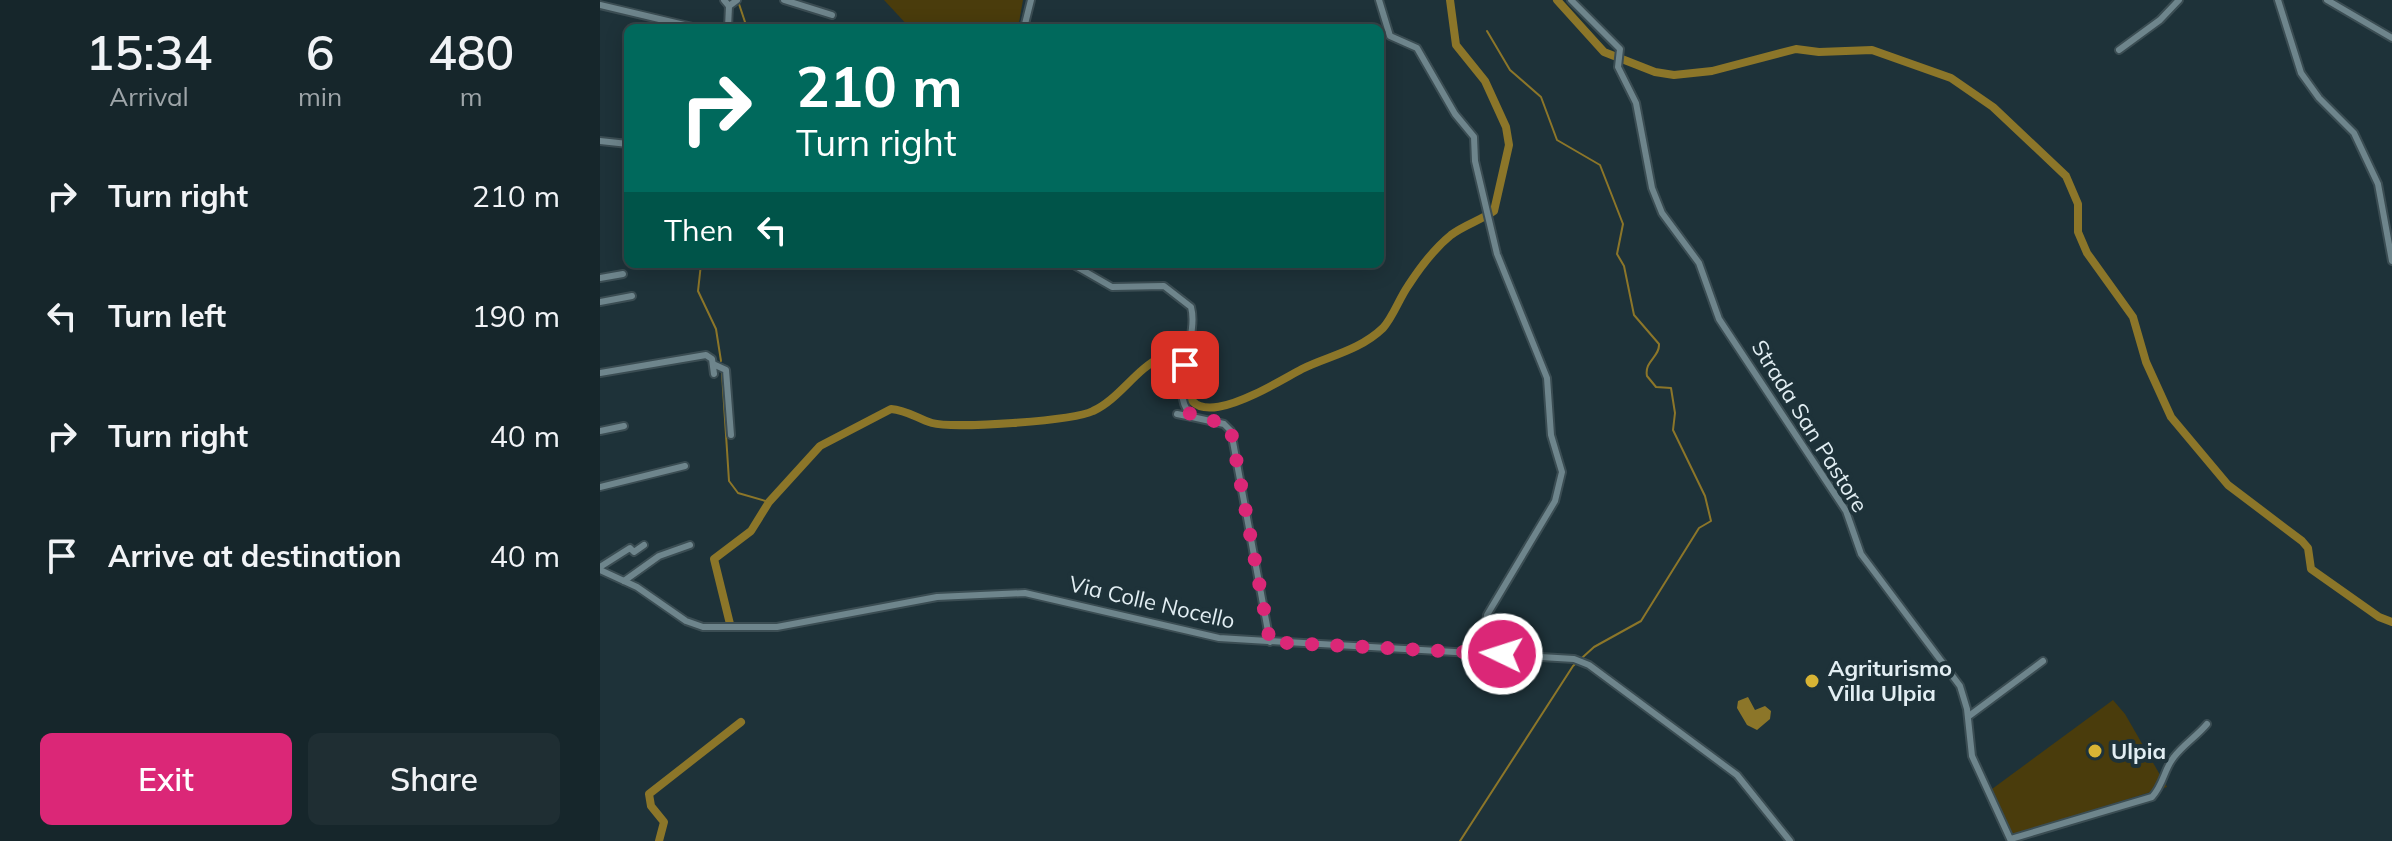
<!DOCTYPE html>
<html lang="en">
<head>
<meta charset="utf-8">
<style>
  body { margin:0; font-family:Mulish,sans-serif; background:#1f2e33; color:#f1f3f6; height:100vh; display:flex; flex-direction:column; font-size:30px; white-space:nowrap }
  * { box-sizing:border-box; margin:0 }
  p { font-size:26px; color:#9ea5a9 }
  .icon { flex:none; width:44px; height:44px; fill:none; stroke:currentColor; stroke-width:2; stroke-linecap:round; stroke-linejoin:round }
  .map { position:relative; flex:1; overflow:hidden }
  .panel { display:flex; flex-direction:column; background:#16262b; width:600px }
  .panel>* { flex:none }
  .guide { position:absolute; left:24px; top:24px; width:760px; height:244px; border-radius:12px; box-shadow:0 4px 20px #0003,0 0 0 2px #354347; background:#00695c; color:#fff; overflow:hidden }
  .pin { position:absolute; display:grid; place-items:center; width:68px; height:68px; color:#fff; margin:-34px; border-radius:16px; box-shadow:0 4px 12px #0006 }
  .me { position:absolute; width:88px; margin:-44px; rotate:274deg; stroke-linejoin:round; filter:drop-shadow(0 0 6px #0008) }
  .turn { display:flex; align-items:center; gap:28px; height:168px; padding:0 40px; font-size:36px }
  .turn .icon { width:104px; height:104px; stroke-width:2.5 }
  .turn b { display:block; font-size:56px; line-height:68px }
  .then { display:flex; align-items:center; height:76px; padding:0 40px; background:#0003; gap:16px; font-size:30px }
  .eta { display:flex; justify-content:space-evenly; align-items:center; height:136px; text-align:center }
  .eta b { font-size:48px; font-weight:600; line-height:56px }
  .button { display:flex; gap:16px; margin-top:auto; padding:16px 40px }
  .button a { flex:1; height:92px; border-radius:12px; background:#db2777; color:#fff; font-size:32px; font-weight:600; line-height:92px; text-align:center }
  .button a+a { background:#1f2e33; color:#f1f3f6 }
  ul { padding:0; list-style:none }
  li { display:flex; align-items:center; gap:24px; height:120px; padding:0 40px }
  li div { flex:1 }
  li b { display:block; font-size:30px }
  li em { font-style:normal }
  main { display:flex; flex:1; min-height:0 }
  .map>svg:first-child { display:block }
  .green { fill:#4a3c0c }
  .water { fill:#8c7629 }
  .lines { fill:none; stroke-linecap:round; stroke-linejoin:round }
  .stream { stroke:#8c7629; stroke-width:2 }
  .canal { stroke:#8c7629; stroke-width:8 }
  .minor-casing { stroke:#3b4d53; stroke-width:10 }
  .minor { stroke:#6e858c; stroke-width:6 }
  .route { stroke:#db2777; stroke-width:14; stroke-dasharray:0 25.2 }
  .poi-dot { fill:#d8b434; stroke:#1e3239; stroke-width:3 }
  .labels { text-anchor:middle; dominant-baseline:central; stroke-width:8; stroke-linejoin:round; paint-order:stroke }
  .street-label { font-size:22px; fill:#e2eef3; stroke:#1e3239 }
  .poi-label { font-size:22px; font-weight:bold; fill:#e2eef3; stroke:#1e3239; text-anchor:start }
</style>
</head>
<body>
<main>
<section class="panel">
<div class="eta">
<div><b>15:34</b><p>Arrival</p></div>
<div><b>6</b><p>min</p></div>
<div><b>480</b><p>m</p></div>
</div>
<ul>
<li><svg class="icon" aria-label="right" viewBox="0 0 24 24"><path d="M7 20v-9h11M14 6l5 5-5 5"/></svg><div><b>Turn right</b></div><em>210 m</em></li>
<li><svg class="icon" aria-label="left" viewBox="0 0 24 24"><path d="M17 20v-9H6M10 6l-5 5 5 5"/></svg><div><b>Turn left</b></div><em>190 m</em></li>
<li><svg class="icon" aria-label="right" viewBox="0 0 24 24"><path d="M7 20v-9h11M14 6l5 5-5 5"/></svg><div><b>Turn right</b></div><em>40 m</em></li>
<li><svg class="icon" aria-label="arrive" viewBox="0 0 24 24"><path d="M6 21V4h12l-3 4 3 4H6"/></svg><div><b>Arrive at destination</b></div><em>40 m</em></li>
</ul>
<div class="button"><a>Exit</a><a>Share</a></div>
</section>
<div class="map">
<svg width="1792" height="841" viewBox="0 0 1792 841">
  <rect width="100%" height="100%" fill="#1e3239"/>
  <!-- green -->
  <g class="green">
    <path d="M284 0H423L418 28H310Z"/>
    <path d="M1513 700 1525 714 1567 787 1412 835 1392 789Z"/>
  </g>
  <!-- water -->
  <path class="water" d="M1148 697 1155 710 1165 706 1171 711 1170 719 1157 730 1147 725 1137 708 1138 701Z"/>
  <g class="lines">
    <!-- stream -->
    <g class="stream">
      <path d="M138 1 147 28"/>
      <path d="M101 264 98 291 116 329 121 361"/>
      <path d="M122 373 129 481 138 493 169 502"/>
      <path d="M860 841 973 666 994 647 1041 621 1099 528 1111 521 1105 496 1073 430 1075 413 1071 388 1056 387 1047 376C1044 361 1060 357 1059 344L1034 315 1024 266 1017 254 1023 224 1000 165 957 140 941 97 910 70 887 31"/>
    </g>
    <!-- canal -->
    <g class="canal">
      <path d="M957 0 1004 52 1055 72 1074 75 1112 71 1196 49 1219 52 1272 50 1351 78 1393 107 1466 176 1478 204V232L1487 253 1533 317 1546 362 1571 417 1628 485 1702 541 1708 548 1711 569 1779 617 1792 622"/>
      <path d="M130 624 114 559 151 531 169 502 220 446 291 409C307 410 318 419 332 423 353 429 473 421 493 411 519 399 535 370 561 357L587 364C573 450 671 385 702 369 728 356 759 351 783 328 793 317 799 299 808 286 819 269 835 248 851 235 864 225 881 220 894 211L909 145 906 127 885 81 856 45 850 0"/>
      <path d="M59 841 64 822 51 806 49 794 141 722"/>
    </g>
    <!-- minor casing -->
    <g class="minor-casing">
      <g id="minor">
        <path d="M124 0 129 6 137 0"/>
        <path d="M184 0 232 15"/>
        <path d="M779 0 790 36 817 48 855 114 874 137 875 161 897 254 947 378 951 435 962 472 955 501 887 615 884 653"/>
        <path d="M971 0 1020 49 1018 67 1036 103 1052 188 1062 213 1099 263 1119 319 1246 511 1261 554 1360 686 1367 709 1372 756 1411 841"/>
        <path d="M1678 0 1701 73 1719 98 1754 133 1778 184 1792 261"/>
        <path d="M1727 0 1792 38"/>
        <path d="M0 5 97 28"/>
        <path d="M128 28 129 6"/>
        <path d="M424 28 431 0"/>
        <path d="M1519 50 1560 20 1579 0"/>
        <path d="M0 141 28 144"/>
        <path d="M472 264 512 287 564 286 591 307C600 340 565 388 592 417L624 424 631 431 670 642"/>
        <path d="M0 278 23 274"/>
        <path d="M0 302 32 296"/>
        <path d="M113 364 126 370 131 435"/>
        <path d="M0 373 106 355 112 359 114 374"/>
        <path d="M577 414 592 417"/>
        <path d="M0 431 24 426"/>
        <path d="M0 487 85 466"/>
        <path d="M0 567 30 548 34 552 44 545"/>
        <path d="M0 570 37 587 86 621 103 627H177L337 597 425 593 619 638 974 659 989 665 1137 775 1190 841"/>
        <path d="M24 581 59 556 90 545"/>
        <path d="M1369 716 1443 661"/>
        <path d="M1411 839 1552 797C1564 784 1564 769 1574 757 1583 745 1597 736 1607 724"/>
      </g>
    </g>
    <!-- minor -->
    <use href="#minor" class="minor"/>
  </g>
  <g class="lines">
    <!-- route -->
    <path class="route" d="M585 365 584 398 588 413 624 424 631 431 670 642 902 654"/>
  </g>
  <!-- markers -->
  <g class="poi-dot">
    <circle cx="1212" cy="681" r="8"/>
    <circle cx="1495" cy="751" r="8"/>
  </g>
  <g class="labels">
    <!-- street labels -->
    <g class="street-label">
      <text transform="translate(1210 426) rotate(58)">Strada San Pastore</text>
      <text transform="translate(552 602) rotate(13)">Via Colle Nocello</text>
    </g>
    <!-- poi labels -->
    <g class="poi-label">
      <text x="1228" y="668">Agriturismo<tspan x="1228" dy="25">Villa Ulpia</tspan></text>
      <text x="1511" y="751">Ulpia</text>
    </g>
  </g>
</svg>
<div class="pin" style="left:585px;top:365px;background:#d93025"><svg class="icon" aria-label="arrive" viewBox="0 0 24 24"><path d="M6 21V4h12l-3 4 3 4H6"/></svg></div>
<svg class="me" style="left:902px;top:654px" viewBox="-20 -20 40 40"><circle r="17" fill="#db2777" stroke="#fff" stroke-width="3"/><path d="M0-11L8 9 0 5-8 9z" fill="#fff"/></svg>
<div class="guide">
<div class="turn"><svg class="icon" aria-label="right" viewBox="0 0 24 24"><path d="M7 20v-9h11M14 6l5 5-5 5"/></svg><div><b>210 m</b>Turn right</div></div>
<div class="then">Then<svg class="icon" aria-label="left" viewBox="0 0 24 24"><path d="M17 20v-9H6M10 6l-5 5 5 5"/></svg></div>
</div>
</div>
</main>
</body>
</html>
